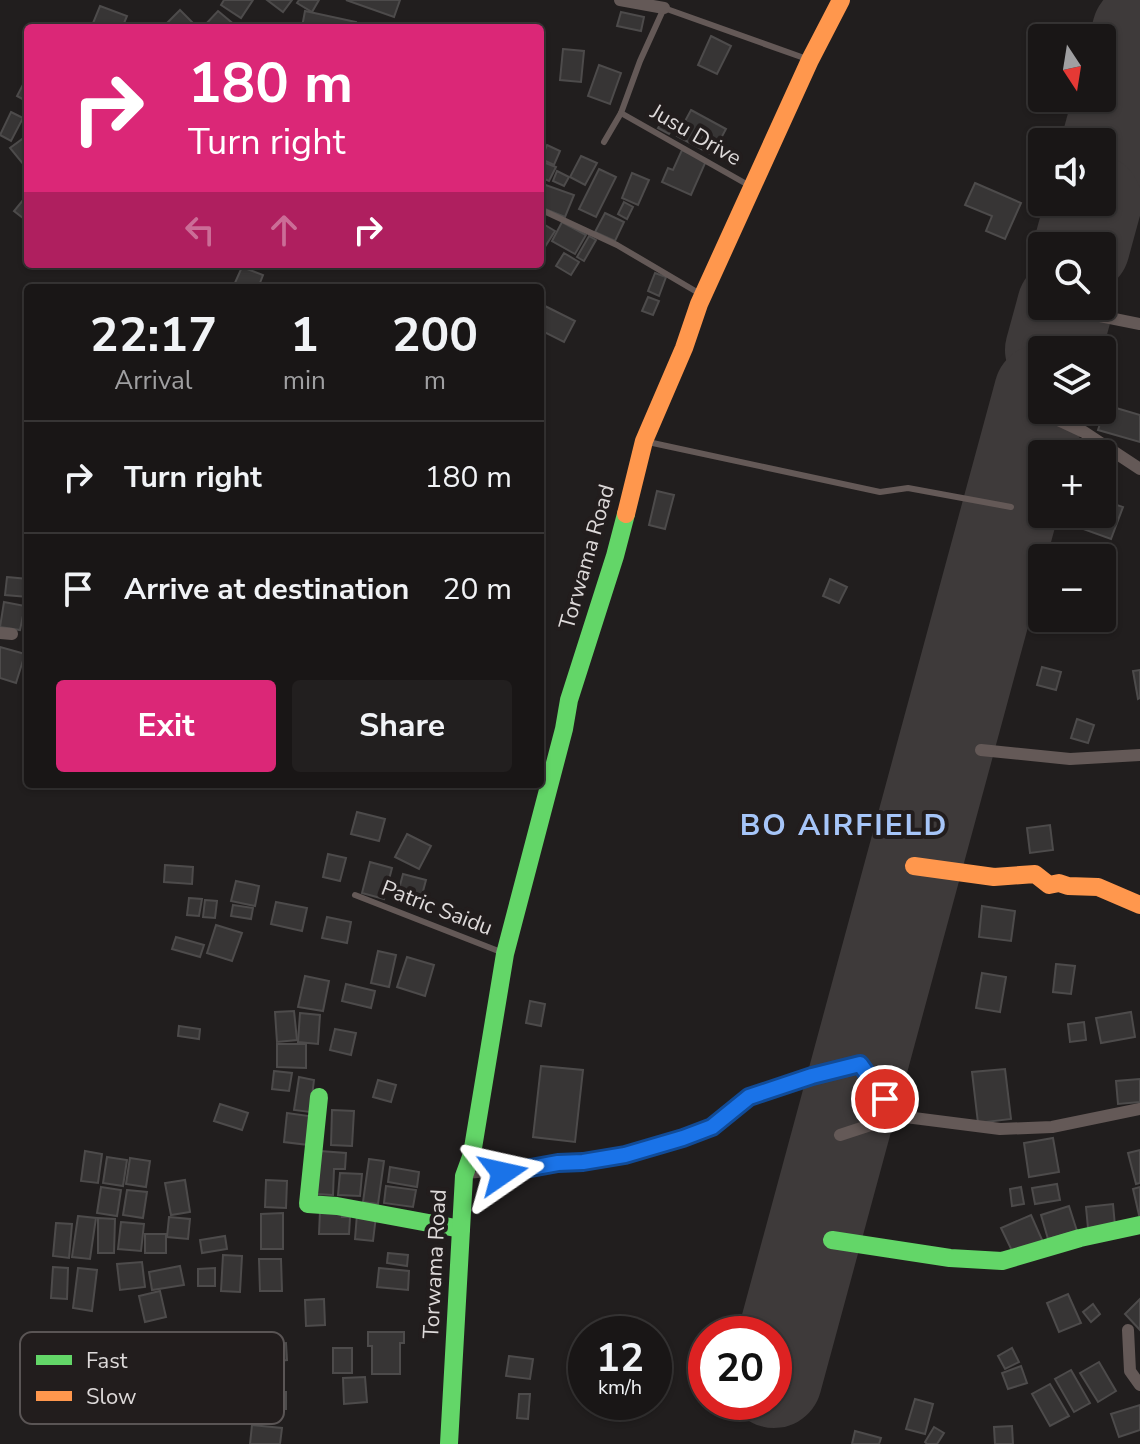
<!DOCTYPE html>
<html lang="en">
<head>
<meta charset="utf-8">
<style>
  body { margin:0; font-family:"Nunito Sans",sans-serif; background:#221f1f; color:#f1f3f6; height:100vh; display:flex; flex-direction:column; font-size:30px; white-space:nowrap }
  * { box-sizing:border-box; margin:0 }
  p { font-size:26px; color:#9f9fa1 }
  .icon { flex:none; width:44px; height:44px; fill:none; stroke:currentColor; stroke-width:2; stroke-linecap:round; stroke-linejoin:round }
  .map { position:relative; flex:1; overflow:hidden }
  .drawer { position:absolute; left:24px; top:284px; width:520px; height:504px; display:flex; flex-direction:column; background:#191616; border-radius:8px; box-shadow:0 2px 6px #0004,0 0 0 2px #373535 }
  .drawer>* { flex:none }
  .hud { position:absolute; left:24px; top:24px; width:520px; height:244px; border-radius:8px; box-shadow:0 2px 6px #0004,0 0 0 2px #373535; background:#db2777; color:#fff; overflow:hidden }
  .needle { width:52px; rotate:168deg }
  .controls { position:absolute; left:1028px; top:24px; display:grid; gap:16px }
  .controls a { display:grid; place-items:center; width:88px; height:88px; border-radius:8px; background:#191616; box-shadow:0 2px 6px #0004,0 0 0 2px #373535; font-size:40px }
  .speed { position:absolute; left:568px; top:1316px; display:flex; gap:16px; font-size:40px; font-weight:700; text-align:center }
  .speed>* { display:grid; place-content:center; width:104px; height:104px; border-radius:50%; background:#191616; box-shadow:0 2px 6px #0004,0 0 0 2px #373535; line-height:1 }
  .speed small { font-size:20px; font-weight:400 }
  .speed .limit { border:12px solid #d22; background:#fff; color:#111 }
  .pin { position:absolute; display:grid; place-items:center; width:68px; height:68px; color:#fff; margin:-34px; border:4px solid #fff; border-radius:50%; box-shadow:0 2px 8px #0007 }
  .me { position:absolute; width:88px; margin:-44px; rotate:79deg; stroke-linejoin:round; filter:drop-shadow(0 0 6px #0008) }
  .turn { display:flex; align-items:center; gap:28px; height:168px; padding:0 32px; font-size:36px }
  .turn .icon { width:104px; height:104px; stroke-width:2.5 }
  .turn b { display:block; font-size:56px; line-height:68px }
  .lanes { display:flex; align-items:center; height:76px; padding:0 32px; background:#0003; justify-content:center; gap:40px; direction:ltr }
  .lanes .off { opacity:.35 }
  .eta { display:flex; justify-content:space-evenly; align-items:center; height:136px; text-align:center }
  .eta b { font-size:48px; font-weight:700; line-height:56px }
  .button { display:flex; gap:16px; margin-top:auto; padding:16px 32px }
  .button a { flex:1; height:92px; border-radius:8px; background:#db2777; color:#fff; font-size:32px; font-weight:700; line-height:92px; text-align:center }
  .button a+a { background:#221f1f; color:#f1f3f6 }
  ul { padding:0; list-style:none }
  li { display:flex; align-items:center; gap:24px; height:112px; padding:0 32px; border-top:2px solid #373535 }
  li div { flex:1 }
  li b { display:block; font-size:30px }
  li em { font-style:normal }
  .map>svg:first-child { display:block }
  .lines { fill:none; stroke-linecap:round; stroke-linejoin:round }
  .runway { stroke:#3e3a3a; stroke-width:96 }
  .building { fill:#373535; stroke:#4d4b4b; stroke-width:2 }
  .lane { stroke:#645957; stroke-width:6 }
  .street { stroke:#645957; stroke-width:12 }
  .fast { stroke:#63d668; stroke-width:18 }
  .slow { stroke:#ff974d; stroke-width:18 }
  .route-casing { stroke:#114b97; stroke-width:20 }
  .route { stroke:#1a73e8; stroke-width:14 }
  .labels { text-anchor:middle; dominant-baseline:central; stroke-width:8; stroke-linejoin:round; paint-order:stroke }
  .street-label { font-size:22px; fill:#ddd9d9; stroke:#221d1d }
  .district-label { font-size:30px; font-weight:bold; letter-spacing:2px; fill:#a6c5f8; stroke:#221d1d }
  .key { fill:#221d1d; stroke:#5a5555; stroke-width:2 }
  .key-label { font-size:22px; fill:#ddd9d9 }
</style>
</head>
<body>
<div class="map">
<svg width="1140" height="1444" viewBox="0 0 1140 1444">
  <rect width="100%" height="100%" fill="#211e1e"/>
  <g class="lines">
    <!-- runway -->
    <g class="runway">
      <path d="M1102 171 1140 31"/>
      <path d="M1082 246 1094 202"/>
      <path d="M1053 350 1065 306"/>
      <path d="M774 1380 1042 392"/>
    </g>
  </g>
  <!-- building -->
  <g class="building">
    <path d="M224 0H253L241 18 221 5Z"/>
    <path d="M267 0H292L283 12Z"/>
    <path d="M299 0H319L312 12 297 3Z"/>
    <path d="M346 0H400L394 17Z"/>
    <path d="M100 6 127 16 122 28H91Z"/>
    <path d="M180 10 193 23 189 28H162Z"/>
    <path d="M218 11 236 26 235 28H206L204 26Z"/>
    <path d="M305 11 356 22 355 28 302 27Z"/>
    <path d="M621 12 644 17 641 31 617 26Z"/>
    <path d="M711 36 731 46 717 74 698 65Z"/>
    <path d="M563 49 584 51 581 82 560 80Z"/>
    <path d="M599 65 621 73 610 104 588 96Z"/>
    <path d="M27 77 28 78V102L17 96Z"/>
    <path d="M691 110 726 129 712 155 677 136Z"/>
    <path d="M11 112 23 118 11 141 0 135Z"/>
    <path d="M666 114 678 120 669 134 658 128Z"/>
    <path d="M25 137 28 141V170L10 148Z"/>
    <path d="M547 145 560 151 554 165 541 159Z"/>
    <path d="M682 150 706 161 691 195 662 182 668 168 673 170Z"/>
    <path d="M581 156 597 163 585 185 570 177Z"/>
    <path d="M543 162 556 167 549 181 540 177V169Z"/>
    <path d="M599 169 616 177 596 217 579 209Z"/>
    <path d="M557 171 569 177 564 186 553 181Z"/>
    <path d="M632 173 649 180 638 205 622 198Z"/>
    <path d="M540 183 574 195 565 217 540 207Z"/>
    <path d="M975 183 1021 203 1005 239 986 231 992 216 965 205Z"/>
    <path d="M28 194V222L14 211Z"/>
    <path d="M624 202 633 207 627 219 618 214Z"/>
    <path d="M605 213 624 222 615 241 595 232Z"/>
    <path d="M540 222 555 231 541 253H540Z"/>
    <path d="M562 222 586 235 575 254 552 241Z"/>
    <path d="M589 236 596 240 584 261 577 257Z"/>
    <path d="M564 253 579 262 571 275 556 266Z"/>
    <path d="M242 267 263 275 258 288H241L234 285Z"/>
    <path d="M655 273 666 277 659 296 648 291Z"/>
    <path d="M648 297 659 301 653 315 642 311Z"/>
    <path d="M541 304 575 321 564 342 540 330Z"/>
    <path d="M1106 405 1140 415V442L1098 430Z"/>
    <path d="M657 491 674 495 665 529 649 525Z"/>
    <path d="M1102 500 1123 507 1111 539 1072 525 1076 514H1102Z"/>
    <path d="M7 577 28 579V597L5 595Z"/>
    <path d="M830 579 847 587 839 603 823 596Z"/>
    <path d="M4 602 25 606 20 630 0 627Z"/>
    <path d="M1041 613 1042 618H1056L1054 630 1038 627Z"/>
    <path d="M0 647 25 654 16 683 0 678Z"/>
    <path d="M1042 667 1061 672 1056 690 1037 685Z"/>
    <path d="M1140 670V698L1138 699 1133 671Z"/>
    <path d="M1077 719 1094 725 1088 743 1071 738Z"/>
    <path d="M357 812 385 819 379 841 351 834Z"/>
    <path d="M1050 825 1053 850 1030 853 1027 828Z"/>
    <path d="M407 834 431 846 419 869 395 857Z"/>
    <path d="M328 854 346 858 340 881 323 877Z"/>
    <path d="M370 862 392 868 384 899 362 893Z"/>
    <path d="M165 865 193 867 192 884 164 882Z"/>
    <path d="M403 874 426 880 419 906 396 900Z"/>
    <path d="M236 881 259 886 255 906 231 901Z"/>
    <path d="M189 898 202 899 199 916 187 915Z"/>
    <path d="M205 900 217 901 215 918 203 917Z"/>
    <path d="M276 902 307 908 302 931 271 924Z"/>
    <path d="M233 905 253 908 251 919 231 916Z"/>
    <path d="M982 906 1015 911 1011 941 979 937Z"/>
    <path d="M327 917 351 922 347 943 322 938Z"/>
    <path d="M216 925 242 933 232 961 207 953Z"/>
    <path d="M176 937 204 945 200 957 172 949Z"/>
    <path d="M378 951 396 955 389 987 371 983Z"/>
    <path d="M407 957 434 965 425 996 397 987Z"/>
    <path d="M1056 964 1075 966 1071 994 1053 992Z"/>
    <path d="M982 973 1006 977 1000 1012 976 1008Z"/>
    <path d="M305 976 329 981 323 1011 298 1007Z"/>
    <path d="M346 984 375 991 371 1008 342 1001Z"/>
    <path d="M530 1001 545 1004 541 1026 526 1023Z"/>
    <path d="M294 1011 297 1040 277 1042 275 1012Z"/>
    <path d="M1131 1012 1135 1037 1101 1043 1096 1018Z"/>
    <path d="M300 1013 320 1015 318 1044 298 1042Z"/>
    <path d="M1084 1022 1086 1040 1070 1042 1068 1024Z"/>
    <path d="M179 1026 200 1029 199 1039 178 1036Z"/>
    <path d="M335 1029 356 1033 351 1055 330 1050Z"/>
    <path d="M277 1044H306V1068L277 1067Z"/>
    <path d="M541 1066 583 1070 575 1142 533 1137Z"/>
    <path d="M1005 1069 1011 1119 978 1123 972 1072Z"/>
    <path d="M274 1071 292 1073 289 1091 272 1089Z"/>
    <path d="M299 1077 314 1080 310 1112 294 1110Z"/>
    <path d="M1140 1079V1102L1118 1104 1116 1081Z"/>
    <path d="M378 1080 396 1085 391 1102 373 1097Z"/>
    <path d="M220 1104 248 1113 242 1130 214 1121Z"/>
    <path d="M332 1110 354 1111 352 1146 331 1145Z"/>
    <path d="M287 1113 309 1116V1145L284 1142Z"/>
    <path d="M1053 1138 1059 1172 1029 1177 1024 1143Z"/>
    <path d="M1140 1150V1183L1136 1184 1128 1153Z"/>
    <path d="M85 1151 102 1154 98 1183 81 1181Z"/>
    <path d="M320 1151 346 1153 345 1169H334L333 1195 317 1194Z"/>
    <path d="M107 1157 127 1160 123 1186 103 1183Z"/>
    <path d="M130 1158 150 1161 146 1187 126 1184Z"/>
    <path d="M369 1159 384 1161 378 1204 363 1202Z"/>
    <path d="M390 1167 419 1172 417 1187 388 1182Z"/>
    <path d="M340 1173 362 1174 360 1196 338 1195Z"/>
    <path d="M185 1180 190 1212 171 1215 165 1183Z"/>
    <path d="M266 1180 287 1181 286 1208 265 1207Z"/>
    <path d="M1057 1184 1060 1200 1035 1204 1032 1188Z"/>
    <path d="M386 1186 416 1190 413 1207 384 1203Z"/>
    <path d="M101 1187 121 1190 117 1216 97 1213Z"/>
    <path d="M1021 1187 1024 1204 1012 1206 1010 1189Z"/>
    <path d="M1140 1187V1215H1139L1133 1189Z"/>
    <path d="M127 1190 147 1192 143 1218 123 1215Z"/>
    <path d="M1113 1204 1115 1226 1088 1228 1086 1207Z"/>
    <path d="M1069 1206 1077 1231 1048 1239 1041 1215Z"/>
    <path d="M320 1211 343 1212 342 1217H350L349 1234H319Z"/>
    <path d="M283 1213V1249H261V1214Z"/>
    <path d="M357 1214 376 1216 373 1241 355 1239Z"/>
    <path d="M1031 1215 1043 1242 1014 1255 1001 1228Z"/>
    <path d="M78 1216 96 1218 90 1259 72 1257Z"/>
    <path d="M169 1217 190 1219 188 1239 167 1237Z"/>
    <path d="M98 1218 115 1219 114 1253H98Z"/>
    <path d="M121 1222 144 1224 141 1251 118 1249Z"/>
    <path d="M56 1223 72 1224 69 1258 53 1256Z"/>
    <rect x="145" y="1234" width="21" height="19"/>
    <path d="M225 1236 227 1249 202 1253 200 1240Z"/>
    <path d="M388 1253 408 1255 407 1266 387 1263Z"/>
    <path d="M223 1255 242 1256 240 1292 221 1291Z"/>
    <path d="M259 1259H281L282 1291H260Z"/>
    <path d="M142 1262 145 1287 120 1290 117 1264Z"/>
    <path d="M180 1266 184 1285 152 1290 149 1272Z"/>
    <path d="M53 1267 68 1268 67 1299 51 1298Z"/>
    <path d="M78 1268 97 1270 92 1311 73 1308Z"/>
    <path d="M215 1268V1286H198V1269Z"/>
    <path d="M379 1268 409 1271 408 1290 377 1287Z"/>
    <path d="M160 1291 166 1317 145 1322 139 1296Z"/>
    <path d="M1068 1294 1081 1323 1059 1332 1047 1303Z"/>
    <path d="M324 1299 325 1325 306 1326 305 1300Z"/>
    <path d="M1140 1299V1330L1125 1314Z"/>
    <path d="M1093 1304 1100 1314 1091 1322 1083 1312Z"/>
    <path d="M368 1332H404V1343H400V1374H372V1346H368Z"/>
    <path d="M286 1343 287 1360 270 1362 269 1344Z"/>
    <path d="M573 1346 586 1349V1374L568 1370Z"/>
    <rect x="333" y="1348" width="19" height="25"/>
    <path d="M1012 1348 1019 1362 1005 1369 998 1356Z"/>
    <path d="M509 1356 533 1359 530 1379 506 1376Z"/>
    <path d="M1099 1362 1116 1391 1098 1402 1080 1373Z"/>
    <path d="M1021 1366 1027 1383 1008 1389 1002 1373Z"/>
    <path d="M1071 1370 1090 1403 1074 1412 1055 1379Z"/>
    <path d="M365 1377 367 1402 344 1404 343 1378Z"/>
    <path d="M1050 1384 1069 1416 1050 1426 1032 1394Z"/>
    <rect x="275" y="1392" width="11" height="17"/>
    <path d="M519 1394H530L528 1419 517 1418Z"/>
    <path d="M915 1399 933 1404 925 1434 906 1429Z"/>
    <path d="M1140 1405V1430L1119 1437 1111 1414Z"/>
    <path d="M252 1425 282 1428 280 1444H250Z"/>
    <path d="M1012 1426 1013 1444H995L994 1427Z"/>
    <path d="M934 1427 944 1433 937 1444H927L925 1442Z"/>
    <path d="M855 1431 881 1438 879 1444H852Z"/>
  </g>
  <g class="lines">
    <!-- lane -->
    <g class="lane">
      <path d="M621 113 750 186"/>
      <path d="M604 142 621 113 640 61 664 8 807 59"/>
      <path d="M546 212 617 245 702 295"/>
      <path d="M648 442 880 492 908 488 1011 507"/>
      <path d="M355 895 501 952"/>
      <path d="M465 1176 503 1173 536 1167 583 1162 625 1155 712 1127 749 1097 812 1076 860 1064"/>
    </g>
    <!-- street -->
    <g class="street">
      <path d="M620 0 664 8"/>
      <path d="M1065 309 1140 324"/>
      <path d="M1037 410 1084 432 1140 469"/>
      <path d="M0 633 12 634"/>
      <path d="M981 750 1070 759 1140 755"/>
      <path d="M898 1116 1000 1129 1052 1127 1140 1109"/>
      <path d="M840 1135 898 1116 860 1064"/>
      <path d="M1128 1330 1130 1371 1140 1385"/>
    </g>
    <!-- fast -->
    <g class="fast">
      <path d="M319 1097 308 1204 337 1206 461 1229"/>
      <path d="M832 1240 950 1258 1002 1261 1080 1238 1140 1225"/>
      <path d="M449 1444 464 1176 472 1154 505 954 564 729 569 700 615 556 626 514"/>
    </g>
    <!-- slow -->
    <g class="slow">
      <path d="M626 514 644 441 684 348 699 304 810 60 841 0"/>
      <path d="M914 866 994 877 1035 874 1049 885 1059 883 1068 886 1098 887 1140 905"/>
    </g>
  </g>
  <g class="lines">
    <!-- route casing -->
    <g class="route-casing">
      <path id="route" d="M503 1173 558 1163 583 1162 625 1155 683 1138 712 1127 749 1097 812 1076 860 1064 885 1099"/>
    </g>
    <!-- route -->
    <use href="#route" class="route"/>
  </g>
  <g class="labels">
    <!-- street labels -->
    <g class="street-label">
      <text transform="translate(696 135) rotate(30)">Jusu Drive</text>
      <text transform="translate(587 557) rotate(-74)">Torwama Road</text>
      <text transform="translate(437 908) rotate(21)">Patric Saidu</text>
      <text transform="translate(435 1264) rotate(-87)">Torwama Road</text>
    </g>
    <!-- district labels -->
    <g class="district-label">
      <text x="844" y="825">BO AIRFIELD</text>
    </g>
  </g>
  <!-- legend -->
  <rect x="20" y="1332" width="264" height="92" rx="12" class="key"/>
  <rect x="36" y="1355" width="36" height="10" fill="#63d668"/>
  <rect x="36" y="1391" width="36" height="10" fill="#ff974d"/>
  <g class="key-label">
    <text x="86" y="1368">Fast</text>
    <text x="86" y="1404">Slow</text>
  </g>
</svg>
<div class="controls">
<a><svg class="needle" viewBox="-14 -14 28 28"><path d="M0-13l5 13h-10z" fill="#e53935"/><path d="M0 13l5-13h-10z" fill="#9f9fa1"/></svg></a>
<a><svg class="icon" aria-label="sound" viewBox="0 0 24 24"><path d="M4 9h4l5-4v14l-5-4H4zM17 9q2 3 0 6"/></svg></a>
<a><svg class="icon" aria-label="search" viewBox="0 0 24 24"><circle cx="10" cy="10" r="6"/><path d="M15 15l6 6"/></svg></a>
<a><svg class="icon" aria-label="layers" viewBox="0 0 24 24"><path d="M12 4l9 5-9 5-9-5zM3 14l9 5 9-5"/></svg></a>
<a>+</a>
<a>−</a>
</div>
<div class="speed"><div>12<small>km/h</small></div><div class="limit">20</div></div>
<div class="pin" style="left:885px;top:1099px;background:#d93025"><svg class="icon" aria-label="arrive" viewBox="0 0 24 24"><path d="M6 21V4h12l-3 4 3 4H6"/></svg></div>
<svg class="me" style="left:503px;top:1173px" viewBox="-20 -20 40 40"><path d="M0-17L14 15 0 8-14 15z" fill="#1a73e8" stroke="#fff" stroke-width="4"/></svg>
<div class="hud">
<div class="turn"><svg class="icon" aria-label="right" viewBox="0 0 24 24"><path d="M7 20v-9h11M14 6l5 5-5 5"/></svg><div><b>180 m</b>Turn right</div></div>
<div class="lanes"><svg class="icon off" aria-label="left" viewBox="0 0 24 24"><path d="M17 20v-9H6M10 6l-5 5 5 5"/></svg><svg class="icon off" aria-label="ahead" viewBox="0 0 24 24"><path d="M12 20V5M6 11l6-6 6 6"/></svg><svg class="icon" aria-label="right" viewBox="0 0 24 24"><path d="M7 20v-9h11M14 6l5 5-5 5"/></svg></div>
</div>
<section class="drawer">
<div class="eta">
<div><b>22:17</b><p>Arrival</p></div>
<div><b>1</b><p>min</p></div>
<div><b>200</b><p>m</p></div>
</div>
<ul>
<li><svg class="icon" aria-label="right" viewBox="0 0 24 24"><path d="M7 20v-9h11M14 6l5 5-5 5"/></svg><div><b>Turn right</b></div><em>180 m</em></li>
<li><svg class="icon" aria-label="arrive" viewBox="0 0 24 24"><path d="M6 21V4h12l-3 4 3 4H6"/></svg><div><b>Arrive at destination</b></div><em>20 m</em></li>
</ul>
<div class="button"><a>Exit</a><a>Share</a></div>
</section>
</div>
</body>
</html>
